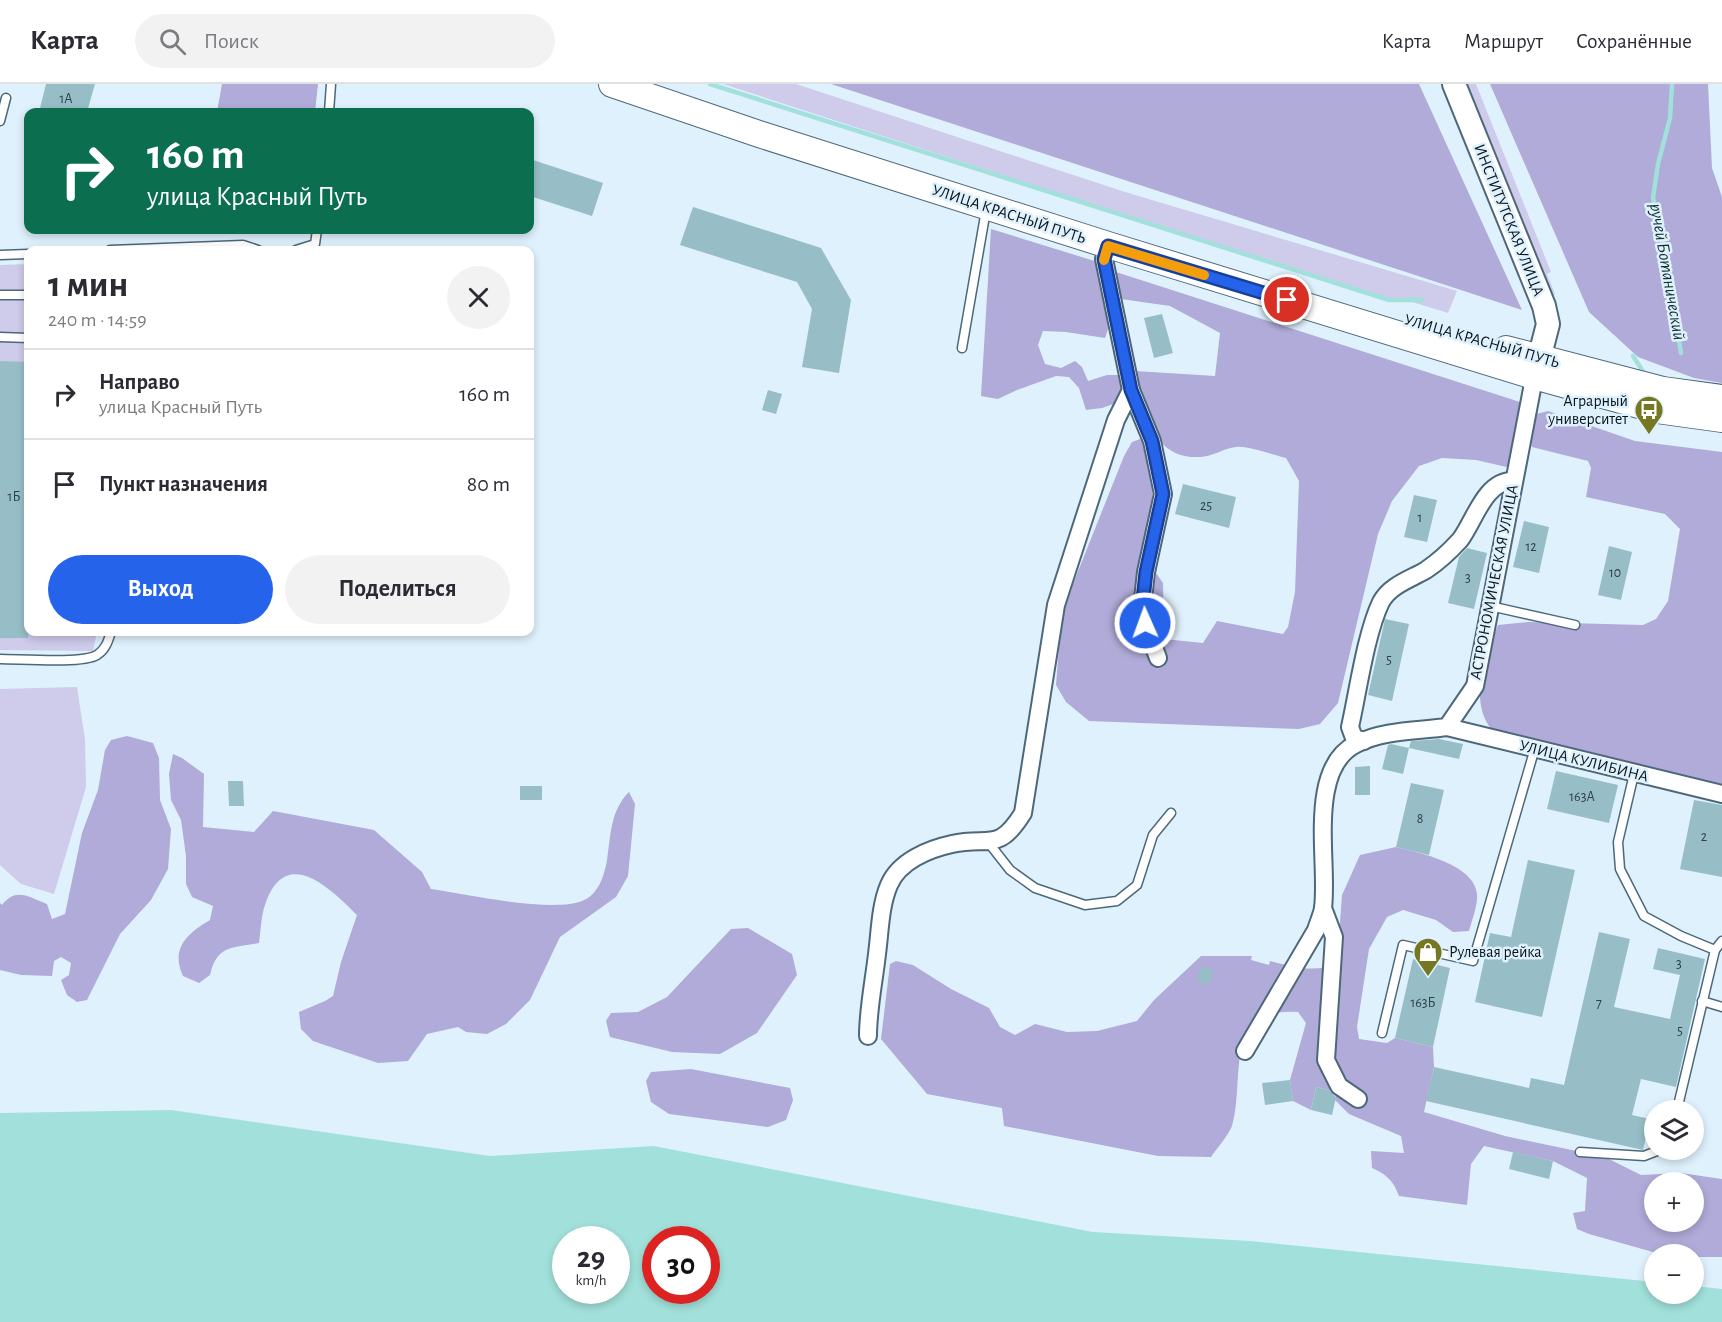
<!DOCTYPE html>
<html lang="ru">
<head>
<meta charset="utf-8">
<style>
  body { margin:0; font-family:"Alegreya Sans",sans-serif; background:#f2f2f3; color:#2b2b33; height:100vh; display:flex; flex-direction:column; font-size:22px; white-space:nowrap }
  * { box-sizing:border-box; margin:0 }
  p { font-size:20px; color:#7c7c81 }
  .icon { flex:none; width:33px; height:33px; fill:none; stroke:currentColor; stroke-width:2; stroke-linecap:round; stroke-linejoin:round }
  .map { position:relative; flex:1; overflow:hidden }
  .drawer { position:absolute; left:24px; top:162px; width:510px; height:390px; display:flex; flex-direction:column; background:#fff; border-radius:12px; box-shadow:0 3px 9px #0003 }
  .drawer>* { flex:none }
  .banner { position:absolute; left:24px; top:24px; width:510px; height:126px; border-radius:12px; box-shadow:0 3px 9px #0003; background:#0b6e4f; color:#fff; overflow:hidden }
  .controls { position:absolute; left:1644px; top:1016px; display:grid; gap:12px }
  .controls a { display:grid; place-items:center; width:60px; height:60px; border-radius:50%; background:#fff; box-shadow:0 3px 9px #0003; font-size:30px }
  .speed { position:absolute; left:552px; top:1142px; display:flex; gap:12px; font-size:30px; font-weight:700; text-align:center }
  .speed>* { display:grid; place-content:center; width:78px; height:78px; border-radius:50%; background:#fff; box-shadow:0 3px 9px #0003; line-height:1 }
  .speed small { font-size:15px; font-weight:400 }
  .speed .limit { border:9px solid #d22; background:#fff; color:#111 }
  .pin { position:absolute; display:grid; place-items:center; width:51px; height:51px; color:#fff; margin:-26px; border:3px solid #fff; border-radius:50%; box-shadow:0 2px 6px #0007 }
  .me { position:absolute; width:66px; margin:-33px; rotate:358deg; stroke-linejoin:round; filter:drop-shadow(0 0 4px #0008) }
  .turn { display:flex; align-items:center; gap:21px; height:126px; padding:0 24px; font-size:27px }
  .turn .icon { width:78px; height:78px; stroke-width:2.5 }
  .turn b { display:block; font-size:42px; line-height:51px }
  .round { display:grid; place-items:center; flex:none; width:63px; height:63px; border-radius:32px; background:#f2f2f3 }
  .summary { display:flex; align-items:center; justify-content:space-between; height:102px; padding:0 24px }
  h1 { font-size:36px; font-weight:700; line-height:45px }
  .primary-button { display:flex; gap:12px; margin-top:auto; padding:12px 24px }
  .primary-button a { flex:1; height:69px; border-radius:36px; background:#2563eb; color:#fff; font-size:24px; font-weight:700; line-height:69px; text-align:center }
  .primary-button a+a { background:#f2f2f3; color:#2b2b33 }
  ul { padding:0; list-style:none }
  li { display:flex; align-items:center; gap:18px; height:90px; padding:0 24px; border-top:2px solid #e1e1e2 }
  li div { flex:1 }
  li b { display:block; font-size:22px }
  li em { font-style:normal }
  header { display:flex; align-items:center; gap:36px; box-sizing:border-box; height:84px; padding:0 30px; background:#fff; border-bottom:2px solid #e1e1e2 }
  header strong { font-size:28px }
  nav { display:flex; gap:33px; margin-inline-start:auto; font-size:21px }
  .search { width:420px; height:54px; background:#f2f2f3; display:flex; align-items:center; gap:15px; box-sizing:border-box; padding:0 21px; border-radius:33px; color:#7c7c81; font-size:22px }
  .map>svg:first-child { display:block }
  .green { fill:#cecbeb }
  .forest { fill:#b0abd8; fill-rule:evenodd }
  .water { fill:#a2e1db; fill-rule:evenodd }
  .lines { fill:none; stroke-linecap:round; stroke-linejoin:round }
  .stream { stroke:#a2e1db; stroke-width:4.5 }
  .building { fill:#97bec7 }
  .lane-casing { stroke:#4d687a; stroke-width:11 }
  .street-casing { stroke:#4d687a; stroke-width:20 }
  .secondary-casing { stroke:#4d687a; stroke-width:26 }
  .primary-casing { stroke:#4d687a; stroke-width:28 }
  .lane { stroke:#fff; stroke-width:8 }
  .street { stroke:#fff; stroke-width:16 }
  .secondary { stroke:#fff; stroke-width:22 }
  .primary { stroke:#fff; stroke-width:26 }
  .route-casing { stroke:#184099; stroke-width:15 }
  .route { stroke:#2563eb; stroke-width:10 }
  .slow { stroke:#f59e0b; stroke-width:10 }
  .labels { text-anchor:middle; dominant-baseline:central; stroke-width:5; stroke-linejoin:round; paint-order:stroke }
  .number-label { font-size:14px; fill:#2e4048 }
  .street-label { font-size:16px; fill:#0b161d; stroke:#dff1fd }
  .poi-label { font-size:16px; fill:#0b161d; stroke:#dff1fd; text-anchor:end }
  .water-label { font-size:18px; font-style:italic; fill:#12312f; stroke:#dff1fd }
</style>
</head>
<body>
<header>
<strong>Карта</strong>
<div class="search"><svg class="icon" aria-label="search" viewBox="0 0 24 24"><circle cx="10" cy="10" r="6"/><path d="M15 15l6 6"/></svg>Поиск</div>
<nav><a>Карта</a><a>Маршрут</a><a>Сохранённые</a></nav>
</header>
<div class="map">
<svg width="1722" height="1238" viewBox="0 0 1722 1238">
  <rect width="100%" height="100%" fill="#dff1fd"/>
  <!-- green -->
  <g class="green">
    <path d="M723 0H796L1125 108 1457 207 1448 229 1406 216H1386Z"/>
    <path d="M1460 0H1476L1551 188 1547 190 1555 210 1548 213Z"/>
    <path d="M28 180V548H97L93 567 0 566V181Z"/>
    <path d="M77 603 85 656 86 703 54 810 21 800 0 781V605Z"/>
  </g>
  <!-- forest -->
  <g class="forest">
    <path d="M222 0H318L315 28H217Z"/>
    <path d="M831 0H1419L1522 226Z"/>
    <path d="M1490 0H1708L1712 84 1722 113V299L1694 294 1638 273 1589 228Z"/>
    <path d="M991 145 1101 179 1109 242 1105 254 1066 248 1043 247 1038 261 1045 280 1061 284 1075 277 1082 283 1088 297 1107 291H1122L1128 315 1102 324 1086 326 1079 304 1069 293 1056 292 1017 306 998 315 981 312Z"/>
    <path d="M1116 188 1523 319 1511 384 1476 376 1442 374 1419 382 1392 417 1378 450 1338 619 1320 640 1299 645 1089 637 1066 618 1056 601 1059 563 1065 520 1124 372 1132 358 1140 355 1150 362C1156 394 1150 425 1153 457 1155 469 1159 477 1156 489L1163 499 1164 555 1203 559 1217 537 1283 550 1288 543 1295 508 1299 397 1286 374C1273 371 1247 361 1236 363 1224 364 1212 373 1200 373 1151 376 1143 324 1135 287L1215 292 1220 249 1170 222 1121 215 1112 193Z"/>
    <path d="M1548 327 1635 357 1722 368V702L1492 646C1468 617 1485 572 1498 541L1528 538 1643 541 1656 535 1668 517 1680 445 1665 430 1586 413 1591 384 1588 377 1532 363 1529 352 1536 330Z"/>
    <path d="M127 652 153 659 159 674 160 716 171 745 168 785 151 816 120 850 87 916 77 918 67 911 61 896 69 891 71 879 61 873 54 877 52 892 21 891 0 886V819L2 821C16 803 28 813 47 820L52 835 65 830 82 749 98 706 105 666 111 656Z"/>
    <path d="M173 670 182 674 204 690 203 743 254 748 273 727 374 746 422 788 431 805C465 810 552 829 582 817 598 811 604 793 607 776 611 751 610 727 629 708L635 720 628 792 616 813 560 853 530 916 506 940 487 950 466 948 458 943 427 950 408 977 378 979 313 957 301 945 299 928 325 917 333 912 341 878 357 831C331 805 287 761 266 818 261 830 261 846 259 859 232 864 217 861 210 891L199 899 183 892C170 864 188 849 210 836L213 822 192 813 186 800V772L181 736 171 716 169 690Z"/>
    <path d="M1396 763C1420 769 1474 780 1477 810 1478 821 1472 836 1469 847L1453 848 1436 836 1403 826 1387 833 1369 865 1357 943 1359 955 1387 959 1395 954 1433 963 1434 983 1424 1028 1505 1052 1605 1073 1641 1091 1681 1089 1722 1095V1173H1694V1170H1660L1589 1150 1577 1145 1573 1129 1585 1127 1587 1094 1553 1077 1484 1062 1471 1080 1467 1121 1399 1112C1393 1096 1387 1091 1372 1084L1371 1067 1404 1069 1401 1052 1349 1030 1335 1016 1337 1008 1316 1003 1311 1026 1293 1017 1290 996 1306 939 1298 928C1221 922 1246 994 1232 1042 1228 1052 1217 1064 1211 1073L1158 1072 1004 1042 1002 1024 927 1010 881 955 890 880 896 877 913 881 951 905 989 924 1000 943 1015 951 1035 940 1067 948 1097 947 1137 937 1154 916 1201 872H1252L1251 876 1269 881 1270 877C1293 883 1314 889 1337 880L1342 811 1360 771ZM1654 1098H1694V1137H1654Z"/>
    <path d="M748 844 792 870 797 891 757 949 720 970 672 968 610 953 606 937 611 929 638 928 667 913 731 845Z"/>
    <path d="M691 985 790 1004 793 1016 786 1036 768 1043 669 1030 651 1018 646 997 651 988Z"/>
  </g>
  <!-- water -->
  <path class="water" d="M171 1026 490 1072 654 1062 1093 1148 1250 1157 1654 1198V1209H1694V1202L1722 1205V1238H0V1029ZM566 1155H616V1206H566ZM656 1155H706V1206H656Z"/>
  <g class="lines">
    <!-- stream -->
    <g class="stream">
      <path d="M710 0 1389 216H1422"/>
      <path d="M1672 0 1670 34 1658 80 1653 114 1660 143 1681 269"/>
      <path d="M1633 272 1646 292"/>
    </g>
  </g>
  <!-- building -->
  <g class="building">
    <path d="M46 0H95L87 28H39Z"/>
    <path d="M530 75 603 99 592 132 530 112Z"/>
    <path d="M693 123 821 164 851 216 839 289 802 283 812 225 797 198 680 161Z"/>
    <path d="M1162 230 1173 269 1154 274 1144 234Z"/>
    <path d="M0 277 28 278V554H0Z"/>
    <path d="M768 306 782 310 776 330 762 326Z"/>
    <path d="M1183 400 1236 413 1229 444 1175 430Z"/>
    <path d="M1414 411 1437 416 1427 458 1404 453Z"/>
    <path d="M1524 437 1549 443 1539 489 1513 483Z"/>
    <path d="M1609 462 1632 468 1621 516 1598 511Z"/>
    <path d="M1467 464 1487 469 1474 525 1448 519 1459 473Z"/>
    <path d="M1385 535 1409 540 1392 617 1368 611Z"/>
    <path d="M1439 655 1463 660 1459 675 1409 664 1411 657Z"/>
    <path d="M1391 660 1409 664 1403 690 1382 685 1388 661Z"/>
    <path d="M1370 682V711H1355V683Z"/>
    <path d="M1556 687 1618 701 1609 739 1547 725Z"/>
    <path d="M228 697H243L244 722H229Z"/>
    <path d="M1411 699 1444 706 1429 771 1396 763Z"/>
    <rect x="520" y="702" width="22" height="14"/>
    <path d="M1694 716 1722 721V793L1680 785Z"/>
    <path d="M1528 776 1575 786 1542 933 1475 918 1490 849 1511 853Z"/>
    <path d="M1599 848 1630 855 1614 923 1670 935 1680 891 1653 885 1658 864 1705 875 1676 1003 1641 995 1632 1031 1650 1035 1643 1066 1426 1017 1434 983 1529 1004 1531 994 1564 1001Z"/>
    <path d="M1413 875 1450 884 1433 963 1395 954Z"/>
    <path d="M1200 883 1213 886 1210 900 1197 898Z"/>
    <path d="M1290 996 1293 1017 1265 1021 1262 999Z"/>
    <path d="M1316 1003 1329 1006 1336 1013 1332 1031 1311 1026Z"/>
    <path d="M1513 1068 1553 1077 1549 1095 1509 1085Z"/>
  </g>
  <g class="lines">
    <!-- lane casing -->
    <g class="lane-casing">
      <g id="lane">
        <path d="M329 28 331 0"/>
        <path d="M0 37 6 14"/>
        <path d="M110 166 243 161 258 166"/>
        <path d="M296 166 315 160 317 146"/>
        <path d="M0 171 28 170"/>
        <path d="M0 211H28"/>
        <path d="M0 253 28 254"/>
        <path d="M962 264 986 126"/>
        <path d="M1490 522 1575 541"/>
        <path d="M0 575C21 575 82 580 97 571 106 565 108 557 111 548"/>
        <path d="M1634 690 1618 758 1620 785 1644 832 1681 852 1715 866 1677 1026"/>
        <path d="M988 758 1010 786 1035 804 1085 821 1117 817 1137 801 1153 751 1171 729"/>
        <path d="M1715 866 1722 857"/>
        <path d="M1702 917 1722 923"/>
        <path d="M1382 949 1403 861 1473 877 1535 664"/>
        <path d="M1580 1068 1644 1072 1662 1065"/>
      </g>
    </g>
    <!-- street casing -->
    <g class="street-casing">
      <g id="street">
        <path d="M1108 161 1104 175 1131 306 1152 357 1163 410 1146 488 1143 515 1145 539 1158 574"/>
        <path d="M1447 643 1722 710"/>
        <path d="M1364 657 1354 654 1350 643C1358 607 1366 549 1381 518 1390 501 1411 495 1426 486 1438 478 1450 467 1460 456 1474 438 1485 396 1513 397"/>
        <path d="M1323 824 1334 853 1326 976 1339 1002 1358 1015"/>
        <path d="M868 952C868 925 874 897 877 870 880 848 880 822 889 801 899 777 929 765 952 760 990 752 998 769 1023 729L1056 521 1116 336 1131 306"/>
        <path d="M1245 967 1316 846C1318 839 1322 831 1323 824 1329 779 1306 685 1356 660 1383 646 1418 647 1447 643L1475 602 1536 284"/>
      </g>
    </g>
    <!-- secondary casing -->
    <g class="secondary-casing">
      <path id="secondary" d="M1454 0 1544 222 1548 240 1539 275"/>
    </g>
    <!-- primary casing -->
    <g class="primary-casing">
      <g id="primary">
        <path d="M612 0 759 50 1108 161 1534 292 1657 326 1722 335"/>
        <path d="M1506 265 1663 306 1722 314"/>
      </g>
    </g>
    <!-- lane -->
    <use href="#lane" class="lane"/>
    <!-- street -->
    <use href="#street" class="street"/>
    <!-- secondary -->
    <use href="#secondary" class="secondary"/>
    <!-- primary -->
    <use href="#primary" class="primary"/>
  </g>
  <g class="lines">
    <!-- route casing -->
    <g class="route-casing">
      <path id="route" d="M1145 539 1143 515 1146 488 1163 410 1152 357 1131 306 1104 175 1108 162 1287 216"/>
    </g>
    <!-- route -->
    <use href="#route" class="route"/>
    <!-- slow -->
    <path class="slow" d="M1104 176 1108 162 1204 191"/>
  </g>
  <!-- icons -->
  <defs>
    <g id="bus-pin" transform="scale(1.5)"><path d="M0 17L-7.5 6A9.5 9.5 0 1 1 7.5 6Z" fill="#757820" stroke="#dff1fd"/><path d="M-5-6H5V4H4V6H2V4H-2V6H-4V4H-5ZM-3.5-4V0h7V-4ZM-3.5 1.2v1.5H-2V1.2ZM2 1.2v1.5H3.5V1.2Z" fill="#fff"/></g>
    <g id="shop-pin" transform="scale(1.5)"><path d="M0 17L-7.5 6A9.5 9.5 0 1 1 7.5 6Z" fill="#757820" stroke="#dff1fd"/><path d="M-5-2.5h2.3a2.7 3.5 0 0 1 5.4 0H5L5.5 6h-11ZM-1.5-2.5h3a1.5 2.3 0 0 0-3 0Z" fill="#fff"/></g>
  </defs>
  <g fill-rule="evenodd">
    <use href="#bus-pin" x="1649" y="326"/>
    <use href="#shop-pin" x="1428" y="868"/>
  </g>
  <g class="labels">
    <!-- number labels -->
    <g class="number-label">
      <text x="66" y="15">1А</text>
      <text x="14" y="413">1Б</text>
      <text x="1206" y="422">25</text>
      <text x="1420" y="434">1</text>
      <text x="1531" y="463">12</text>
      <text x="1615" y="489">10</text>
      <text x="1468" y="494">3</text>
      <text x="1389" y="576">5</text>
      <text x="1582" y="713">163А</text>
      <text x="1420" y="735">8</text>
      <text x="1704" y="753">2</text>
      <text x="1679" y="880">3</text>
      <text x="1423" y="919">163Б</text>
      <text x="1599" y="919">7</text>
      <text x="1680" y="947">5</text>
    </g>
    <!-- street labels -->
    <g class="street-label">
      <text transform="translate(1009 130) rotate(18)">УЛИЦА КРАСНЫЙ ПУТЬ</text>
      <text transform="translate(1509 136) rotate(68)">ИНСТИТУТСКАЯ УЛИЦА</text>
      <text transform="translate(1482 257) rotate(16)">УЛИЦА КРАСНЫЙ ПУТЬ</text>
      <text transform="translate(1494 498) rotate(-79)">АСТРОНОМИЧЕСКАЯ УЛИЦА</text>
      <text transform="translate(1584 677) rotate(14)">УЛИЦА КУЛИБИНА</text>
    </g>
    <!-- poi labels -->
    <g class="poi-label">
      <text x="1628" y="317">Аграрный<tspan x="1628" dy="18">университет</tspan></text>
      <text x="1449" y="868" text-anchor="start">Рулевая рейка</text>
    </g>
    <!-- water labels -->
    <g class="water-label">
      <text transform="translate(1667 188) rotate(80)">ручей Ботанический</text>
    </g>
  </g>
</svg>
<div class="controls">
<a><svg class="icon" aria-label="layers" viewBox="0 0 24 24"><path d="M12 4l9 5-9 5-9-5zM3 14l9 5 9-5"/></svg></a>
<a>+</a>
<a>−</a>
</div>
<div class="speed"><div>29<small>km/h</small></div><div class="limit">30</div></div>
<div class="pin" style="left:1287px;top:216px;background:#d93025"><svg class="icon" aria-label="arrive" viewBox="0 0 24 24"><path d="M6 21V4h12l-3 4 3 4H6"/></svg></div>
<svg class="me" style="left:1145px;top:539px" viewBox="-20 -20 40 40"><circle r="17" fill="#2563eb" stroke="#fff" stroke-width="3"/><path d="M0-11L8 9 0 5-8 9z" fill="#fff"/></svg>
<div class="banner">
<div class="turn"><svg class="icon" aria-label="right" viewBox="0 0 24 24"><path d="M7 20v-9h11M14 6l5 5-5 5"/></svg><div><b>160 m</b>улица Красный Путь</div></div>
</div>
<section class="drawer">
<div class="summary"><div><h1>1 мин</h1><p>240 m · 14:59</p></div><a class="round"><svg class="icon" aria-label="close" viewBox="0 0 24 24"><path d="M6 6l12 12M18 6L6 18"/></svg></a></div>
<ul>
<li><svg class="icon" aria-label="right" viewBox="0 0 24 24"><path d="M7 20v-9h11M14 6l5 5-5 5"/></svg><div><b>Направо</b><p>улица Красный Путь</p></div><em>160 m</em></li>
<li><svg class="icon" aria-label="arrive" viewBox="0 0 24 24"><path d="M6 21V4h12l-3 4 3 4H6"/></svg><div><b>Пункт назначения</b></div><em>80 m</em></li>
</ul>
<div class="primary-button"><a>Выход</a><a>Поделиться</a></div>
</section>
</div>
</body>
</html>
